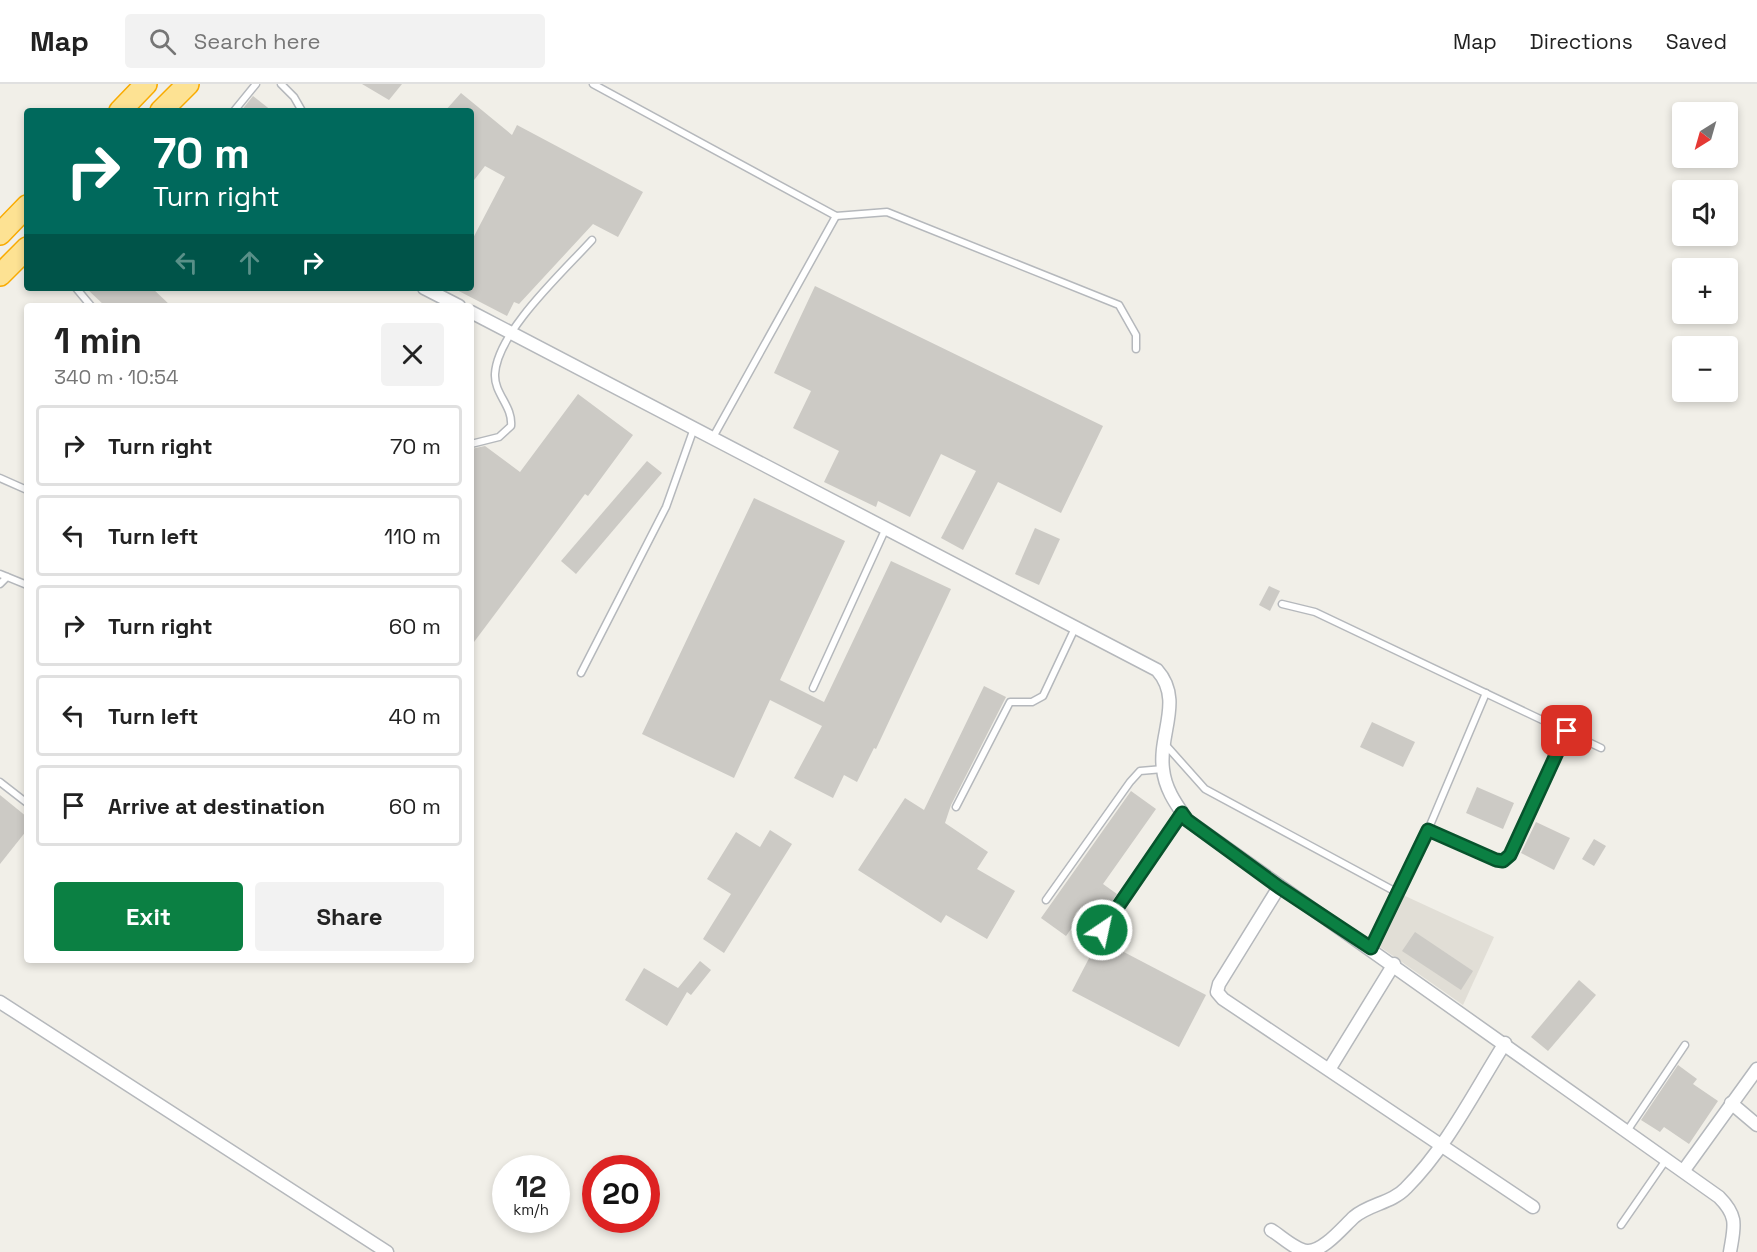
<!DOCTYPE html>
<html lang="en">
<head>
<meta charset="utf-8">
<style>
  body { margin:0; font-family:"Space Grotesk",sans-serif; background:#f2f2f2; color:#222; height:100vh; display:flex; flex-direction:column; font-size:22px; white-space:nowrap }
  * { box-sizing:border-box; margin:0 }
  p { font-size:20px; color:#767676 }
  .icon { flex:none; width:33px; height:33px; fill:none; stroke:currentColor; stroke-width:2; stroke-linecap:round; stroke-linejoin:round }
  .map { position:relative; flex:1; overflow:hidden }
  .drawer { position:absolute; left:24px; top:219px; width:450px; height:660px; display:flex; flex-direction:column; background:#fff; border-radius:6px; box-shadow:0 3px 9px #0003 }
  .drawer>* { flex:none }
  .guide { position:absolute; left:24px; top:24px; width:450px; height:183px; border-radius:6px; box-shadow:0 3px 9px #0003; background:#00695c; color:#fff; overflow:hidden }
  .needle { width:39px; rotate:217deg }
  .buttons { position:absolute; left:1672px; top:18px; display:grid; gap:12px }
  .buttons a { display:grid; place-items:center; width:66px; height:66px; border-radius:6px; background:#fff; box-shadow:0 3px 9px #0003; font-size:30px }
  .speed { position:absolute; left:492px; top:1071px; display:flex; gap:12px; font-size:30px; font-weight:700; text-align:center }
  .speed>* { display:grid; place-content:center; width:78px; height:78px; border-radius:50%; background:#fff; box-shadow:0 3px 9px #0003; line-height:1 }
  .speed small { font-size:15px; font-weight:400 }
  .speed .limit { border:9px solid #d22; background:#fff; color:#111 }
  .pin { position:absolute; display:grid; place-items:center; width:51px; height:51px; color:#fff; margin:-26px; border-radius:12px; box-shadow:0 3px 9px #0006 }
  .me { position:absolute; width:66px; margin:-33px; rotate:34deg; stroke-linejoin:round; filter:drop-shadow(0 0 4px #0008) }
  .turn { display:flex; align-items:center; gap:21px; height:126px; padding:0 30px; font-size:27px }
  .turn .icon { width:78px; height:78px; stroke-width:2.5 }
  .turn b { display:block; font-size:42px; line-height:51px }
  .lanes { display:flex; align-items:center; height:57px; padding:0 30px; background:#0003; justify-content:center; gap:30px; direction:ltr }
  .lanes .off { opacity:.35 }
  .round { display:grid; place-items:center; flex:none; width:63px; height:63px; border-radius:6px; background:#f2f2f2 }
  .summary { display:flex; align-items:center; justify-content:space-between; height:102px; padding:0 30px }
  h1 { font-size:36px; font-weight:700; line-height:45px }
  .primary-button { display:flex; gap:12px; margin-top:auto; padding:12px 30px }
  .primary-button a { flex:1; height:69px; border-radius:6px; background:#0b8043; color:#fff; font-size:24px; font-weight:700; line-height:69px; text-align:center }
  .primary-button a+a { background:#f2f2f2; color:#222 }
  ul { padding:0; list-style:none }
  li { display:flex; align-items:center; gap:18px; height:81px; margin:0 12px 9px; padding:0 18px; border:3px solid #e0e0e0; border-radius:6px }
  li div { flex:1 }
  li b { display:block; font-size:22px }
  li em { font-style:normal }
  header { display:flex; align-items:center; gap:36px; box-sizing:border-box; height:84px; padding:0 30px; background:#fff; border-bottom:2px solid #e0e0e0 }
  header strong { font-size:28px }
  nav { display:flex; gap:33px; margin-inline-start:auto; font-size:21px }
  .search { width:420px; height:54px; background:#f2f2f2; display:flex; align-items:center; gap:15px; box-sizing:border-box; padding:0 21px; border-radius:6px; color:#767676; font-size:22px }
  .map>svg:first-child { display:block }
  .education { fill:#e1ded6 }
  .building { fill:#cccac5 }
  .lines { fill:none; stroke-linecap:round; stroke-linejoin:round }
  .lane-casing { stroke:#b5b8bc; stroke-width:9 }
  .street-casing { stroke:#b5b8bc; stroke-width:15 }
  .highway-casing { stroke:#f9ab00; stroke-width:24 }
  .lane { stroke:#fff; stroke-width:6 }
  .street { stroke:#fff; stroke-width:12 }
  .highway { stroke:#fde293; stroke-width:21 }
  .route-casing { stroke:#07532c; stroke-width:15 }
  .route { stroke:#0b8043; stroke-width:10 }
</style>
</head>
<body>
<header>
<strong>Map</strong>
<div class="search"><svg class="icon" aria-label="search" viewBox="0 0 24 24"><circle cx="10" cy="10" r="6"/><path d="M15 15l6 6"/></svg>Search here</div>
<nav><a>Map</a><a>Directions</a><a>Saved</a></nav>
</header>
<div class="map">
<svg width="1757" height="1168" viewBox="0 0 1757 1168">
  <rect width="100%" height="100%" fill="#f1efe8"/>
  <!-- education -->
  <path class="education" d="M1403 811 1494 853 1463 921 1376 860Z"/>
  <!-- building -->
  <g class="building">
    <path d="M362 0H402L389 16Z"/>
    <path d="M461 9 512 51 517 41 643 108 618 153 593 140 519 220 514 218 507 232 453 204H471V158L505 93 485 82 471 100V27H445Z"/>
    <path d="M253 12 272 27H241Z"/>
    <path d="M815 202 1103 342 1061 429 998 398 963 466 941 454 976 387 941 370 910 433 878 417 876 423 824 398 839 367 793 344 811 307 774 289Z"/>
    <path d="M86 204H152L171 222H105Z"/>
    <path d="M578 310 633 351 588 412 585 410 471 562V365L485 362 520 388Z"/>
    <path d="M647 377 662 389 576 490 561 477Z"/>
    <path d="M754 414 845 457 780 596 824 618 891 477 951 505 876 665 874 664 857 698 844 691 833 714 794 694 822 642 770 616 734 694 642 650Z"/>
    <path d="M1035 444 1060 455 1039 501 1015 490Z"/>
    <path d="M1269 502 1280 507 1270 527 1259 521Z"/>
    <path d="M984 602 1006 613 951 721 945 739 988 768 977 785 1015 807 987 855 946 831 941 839 858 786 905 714 924 726Z"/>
    <path d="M1372 638 1415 658 1403 683 1360 663Z"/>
    <path d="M1477 703 1514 719 1503 745 1466 729Z"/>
    <path d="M1131 707 1156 725 1103 800 1117 810 1101 834 1086 824 1066 852 1041 834Z"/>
    <path d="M0 711 27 733V746L0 780Z"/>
    <path d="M1536 738 1570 754 1554 786 1521 769Z"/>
    <path d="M770 746 792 760 724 869 703 855 731 810 707 795 736 748 760 763Z"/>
    <path d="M1594 755 1606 762 1594 782 1582 775Z"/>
    <path d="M1415 848 1473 887 1461 906 1402 867Z"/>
    <path d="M1099 855 1206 911 1179 963 1072 907Z"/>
    <path d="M700 877 711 886 691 911 687 908 667 942 625 916 644 884 678 904Z"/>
    <path d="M1579 896 1596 911 1548 967 1531 953Z"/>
    <path d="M1678 981 1697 995 1693 1000 1718 1017 1689 1060 1664 1043 1660 1048 1641 1036Z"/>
  </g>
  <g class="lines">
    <!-- lane casing -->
    <g class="lane-casing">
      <g id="lane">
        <path d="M281 0 294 13 302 27"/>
        <path d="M593 0 836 132 887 128 1119 221 1136 251V265"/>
        <path d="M234 27 256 0"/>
        <path d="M76 204 91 222"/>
        <path d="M712 355 836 132"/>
        <path d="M471 360 499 353 511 342C513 322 494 310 495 290 497 248 564 187 592 156"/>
        <path d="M0 394 27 406"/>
        <path d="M0 490 27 501"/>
        <path d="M0 500 7 493"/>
        <path d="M1282 520 1315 528 1601 664"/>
        <path d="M581 589 666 423 693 347"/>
        <path d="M813 604 886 444"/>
        <path d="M1164 659 1205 705 1398 809"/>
        <path d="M0 698 27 719"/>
        <path d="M956 723 1010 618H1032L1043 612 1075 544"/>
        <path d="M1428 746 1503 777 1510 771 1567 647"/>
        <path d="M1046 816 1130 698 1140 687 1163 685"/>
        <path d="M1102 846 1181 729"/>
        <path d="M1371 864 1428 746 1486 609"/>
        <path d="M1627 1047 1685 961"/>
        <path d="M1621 1141 1666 1076"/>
      </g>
    </g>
    <!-- street casing -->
    <g class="street-casing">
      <g id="street">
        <path d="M424 204 459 222"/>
        <path d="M471 228 1157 586C1184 616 1158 651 1163 685 1165 705 1176 720 1187 736L1719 1113C1739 1133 1734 1143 1730 1168"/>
        <path d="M1279 803 1219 900 1217 908 1223 915 1533 1123"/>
        <path d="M0 918 387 1168"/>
        <path d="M1330 984 1394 880"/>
        <path d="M1731 1019 1757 1041"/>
        <path d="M1684 1086 1757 985"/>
        <path d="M1271 1146C1281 1152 1295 1166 1307 1167 1323 1168 1343 1143 1354 1133 1369 1120 1392 1119 1406 1104 1447 1063 1474 1008 1505 959"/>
      </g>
    </g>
    <!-- highway casing -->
    <g class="highway-casing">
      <g id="highway">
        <path d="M120 27 146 0"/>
        <path d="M161 27 188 0"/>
        <path d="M0 150 27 122"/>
        <path d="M0 191 27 164"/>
      </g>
    </g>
    <!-- lane -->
    <use href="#lane" class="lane"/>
    <!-- street -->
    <use href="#street" class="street"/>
    <!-- highway -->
    <use href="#highway" class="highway"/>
  </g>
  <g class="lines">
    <!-- route casing -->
    <g class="route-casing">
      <path id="route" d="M1102 846 1182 729 1187 736 1279 803 1371 864 1428 746 1496 776 1503 777 1510 771 1567 647"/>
    </g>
    <!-- route -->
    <use href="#route" class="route"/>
  </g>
</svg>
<div class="buttons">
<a><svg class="needle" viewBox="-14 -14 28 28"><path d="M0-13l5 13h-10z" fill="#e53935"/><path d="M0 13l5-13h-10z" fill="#767676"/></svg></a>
<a><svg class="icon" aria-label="sound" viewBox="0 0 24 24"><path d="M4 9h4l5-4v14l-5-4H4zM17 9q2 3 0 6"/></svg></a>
<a>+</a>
<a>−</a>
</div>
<div class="speed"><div>12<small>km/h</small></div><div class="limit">20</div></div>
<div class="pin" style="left:1567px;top:647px;background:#d93025"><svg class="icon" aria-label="arrive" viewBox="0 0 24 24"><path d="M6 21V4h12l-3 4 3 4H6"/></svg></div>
<svg class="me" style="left:1102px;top:846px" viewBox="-20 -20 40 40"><circle r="17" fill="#0b8043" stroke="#fff" stroke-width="3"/><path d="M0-11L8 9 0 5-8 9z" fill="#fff"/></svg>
<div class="guide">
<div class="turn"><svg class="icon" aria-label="right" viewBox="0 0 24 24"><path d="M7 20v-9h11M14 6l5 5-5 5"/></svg><div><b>70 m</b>Turn right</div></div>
<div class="lanes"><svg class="icon off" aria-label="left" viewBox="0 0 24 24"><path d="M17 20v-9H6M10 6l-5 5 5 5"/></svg><svg class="icon off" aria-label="ahead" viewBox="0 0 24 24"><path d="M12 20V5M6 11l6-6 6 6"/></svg><svg class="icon" aria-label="right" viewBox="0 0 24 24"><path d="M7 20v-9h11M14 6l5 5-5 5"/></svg></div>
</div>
<section class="drawer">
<div class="summary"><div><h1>1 min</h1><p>340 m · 10:54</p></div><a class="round"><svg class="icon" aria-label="close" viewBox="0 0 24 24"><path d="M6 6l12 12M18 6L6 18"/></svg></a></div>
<ul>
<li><svg class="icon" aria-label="right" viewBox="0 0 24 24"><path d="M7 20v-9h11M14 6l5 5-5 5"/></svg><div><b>Turn right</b></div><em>70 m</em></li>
<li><svg class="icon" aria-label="left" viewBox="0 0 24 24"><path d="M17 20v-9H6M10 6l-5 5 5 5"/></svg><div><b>Turn left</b></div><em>110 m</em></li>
<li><svg class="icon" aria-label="right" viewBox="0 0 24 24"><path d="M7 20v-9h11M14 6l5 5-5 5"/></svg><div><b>Turn right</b></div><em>60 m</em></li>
<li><svg class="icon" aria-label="left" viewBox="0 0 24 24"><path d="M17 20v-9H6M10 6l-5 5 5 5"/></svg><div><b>Turn left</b></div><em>40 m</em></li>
<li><svg class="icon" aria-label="arrive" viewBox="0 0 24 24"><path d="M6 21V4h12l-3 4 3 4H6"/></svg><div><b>Arrive at destination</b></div><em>60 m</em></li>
</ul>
<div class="primary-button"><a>Exit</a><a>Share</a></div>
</section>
</div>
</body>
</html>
